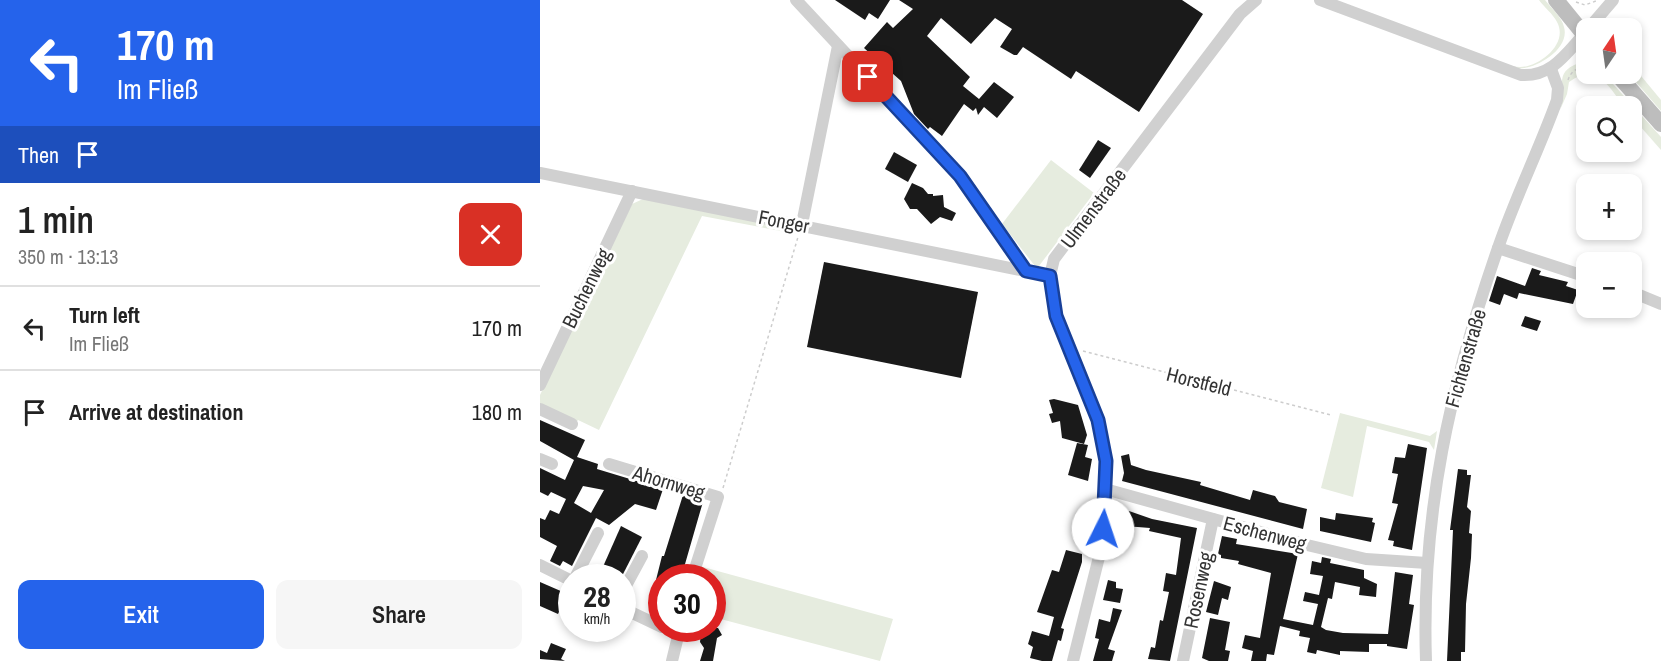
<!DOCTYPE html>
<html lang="en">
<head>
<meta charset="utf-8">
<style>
  body { margin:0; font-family:"Archivo Narrow",sans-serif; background:#f6f6f6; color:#222; height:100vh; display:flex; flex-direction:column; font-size:22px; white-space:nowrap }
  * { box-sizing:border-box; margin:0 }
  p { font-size:20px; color:#767676 }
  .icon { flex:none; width:33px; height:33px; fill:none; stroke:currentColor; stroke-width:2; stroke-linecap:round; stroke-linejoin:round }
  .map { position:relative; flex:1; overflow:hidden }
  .side { display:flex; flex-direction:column; background:#fff; width:540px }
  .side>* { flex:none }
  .banner { background:#2563eb; color:#fff; overflow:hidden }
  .needle { width:39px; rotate:13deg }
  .buttons { position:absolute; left:1036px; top:18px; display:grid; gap:12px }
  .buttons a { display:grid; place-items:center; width:66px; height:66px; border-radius:12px; background:#fff; box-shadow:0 3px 9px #0003; font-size:30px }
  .speed { position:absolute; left:18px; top:564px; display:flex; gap:12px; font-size:30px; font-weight:700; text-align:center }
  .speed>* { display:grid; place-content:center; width:78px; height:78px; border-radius:50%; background:#fff; box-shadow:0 3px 9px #0003; line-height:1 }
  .speed small { font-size:15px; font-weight:400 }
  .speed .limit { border:9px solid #d22; background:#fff; color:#111 }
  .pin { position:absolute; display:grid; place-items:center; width:51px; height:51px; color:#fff; margin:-26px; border-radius:12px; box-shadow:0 3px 9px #0006 }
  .me { position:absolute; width:66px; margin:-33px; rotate:4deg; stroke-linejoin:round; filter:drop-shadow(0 0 4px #0008) }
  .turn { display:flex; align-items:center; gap:21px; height:126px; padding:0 18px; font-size:27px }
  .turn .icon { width:78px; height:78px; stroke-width:2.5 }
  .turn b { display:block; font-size:42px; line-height:51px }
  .then { display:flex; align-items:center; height:57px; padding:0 18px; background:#0003; gap:12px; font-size:22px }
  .round { display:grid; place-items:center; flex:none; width:63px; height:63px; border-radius:12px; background:#f6f6f6 }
  .headline { display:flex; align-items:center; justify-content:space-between; height:102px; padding:0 18px }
  h1 { font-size:36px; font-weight:600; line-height:45px }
  .primary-button { display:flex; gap:12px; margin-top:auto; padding:12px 18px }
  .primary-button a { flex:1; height:69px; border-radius:12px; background:#2563eb; color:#fff; font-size:24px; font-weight:600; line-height:69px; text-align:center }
  .primary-button a+a { background:#f6f6f6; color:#222 }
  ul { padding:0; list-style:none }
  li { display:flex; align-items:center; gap:18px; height:84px; padding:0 18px; border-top:2px solid #e0e0e0 }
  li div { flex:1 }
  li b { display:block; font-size:22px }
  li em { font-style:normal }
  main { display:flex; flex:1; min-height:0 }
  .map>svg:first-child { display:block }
  .green { fill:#e6ecdf }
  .building { fill:#1a1a1a; fill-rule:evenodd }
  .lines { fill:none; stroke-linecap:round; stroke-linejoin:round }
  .path { stroke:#cdcdcd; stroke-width:1.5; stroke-dasharray:3 3; stroke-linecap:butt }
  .street { stroke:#d0d0d0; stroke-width:12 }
  .secondary { stroke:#bdbdbd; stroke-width:16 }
  .route-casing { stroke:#184099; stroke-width:15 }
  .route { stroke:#2563eb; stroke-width:10 }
  .labels { text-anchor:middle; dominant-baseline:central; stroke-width:6; stroke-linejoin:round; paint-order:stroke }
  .street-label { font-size:20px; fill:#333; stroke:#fff }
</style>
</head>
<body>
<main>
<section class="side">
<div class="banner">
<div class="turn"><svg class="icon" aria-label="left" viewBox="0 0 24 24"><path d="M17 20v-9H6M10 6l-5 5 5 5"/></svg><div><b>170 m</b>Im Fließ</div></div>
<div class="then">Then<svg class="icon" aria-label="arrive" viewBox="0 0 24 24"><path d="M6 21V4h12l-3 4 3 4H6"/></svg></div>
</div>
<div class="headline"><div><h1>1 min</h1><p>350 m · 13:13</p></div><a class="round" style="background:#d93025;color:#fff"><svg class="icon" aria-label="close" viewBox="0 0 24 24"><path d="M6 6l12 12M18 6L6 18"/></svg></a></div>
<ul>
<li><svg class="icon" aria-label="left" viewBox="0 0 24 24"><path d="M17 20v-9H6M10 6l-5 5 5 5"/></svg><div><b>Turn left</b><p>Im Fließ</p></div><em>170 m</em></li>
<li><svg class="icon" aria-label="arrive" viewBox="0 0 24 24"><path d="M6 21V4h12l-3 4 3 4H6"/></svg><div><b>Arrive at destination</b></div><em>180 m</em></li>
</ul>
<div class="primary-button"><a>Exit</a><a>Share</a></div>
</section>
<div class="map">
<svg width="1121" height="661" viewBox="0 0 1121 661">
  <rect width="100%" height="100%" fill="#fff"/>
  <!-- green -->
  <g class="green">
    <path d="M999 0H1005C1011 8 1022 17 1024 27 1030 48 1000 66 984 68 978 69 971 66 965 64 970 65 975 67 980 67 999 67 1029 44 1017 22 1013 14 1004 7 999 0Z"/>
    <path d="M1039 63H1047V74H1064L1121 137V150L1092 117V106H1084C1068 86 1057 62 1029 82L1027 94 1020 110C1028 88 1011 73 1039 63Z"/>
    <path d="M1092 65 1121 100V111L1089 74H1092Z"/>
    <path d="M511 160 554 193 499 266H495L462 224Z"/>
    <path d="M103 199 252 228 256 234 162 216 59 430 38 420 35 424 0 407V395L92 204Z"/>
    <path d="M800 413 890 436 897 431 894 450 889 442 827 426 813 497 781 488Z"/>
    <path d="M163 567 353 619 340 661 173 617 172 578 160 577Z"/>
  </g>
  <!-- building -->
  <g class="building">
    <path d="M295 0H350L338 19 329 13 325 20Z"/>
    <path d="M359 0H642L663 14 599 112 536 71 531 79 483 47 477 55H474L460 47 472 29 455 18 431 44 401 18 387 36 430 77 423 86 439 99 454 82 474 97 457 118 444 107 438 115 436 108 433 111 424 104 402 136 390 127 388 129 374 114 361 81 324 48 347 22 353 28 373 9Z"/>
    <path d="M558 140 571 148 550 178 539 170Z"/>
    <path d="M354 152 377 165 368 182 345 169Z"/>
    <path d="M372 183 383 188 388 194H393V196L403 195 404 207 416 213 412 221 400 217 391 224 377 209H370L364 199Z"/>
    <path d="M284 262 438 292 421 378 267 347Z"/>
    <path d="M992 268 1001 271 999 275 1028 282 1026 286 1038 290 1033 304 979 293 977 299 964 294 960 305 949 301 957 276 985 286Z"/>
    <path d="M985 316 1001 321 997 331 981 326Z"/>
    <path d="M514 399 538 405 547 435 544 444 522 438 520 421 512 423 509 414 513 413 509 400Z"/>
    <path d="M0 420 45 440 37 457 58 464 57 469 123 489 116 510 95 504 69 525 56 518 32 566 23 561 20 566 10 561 17 546 0 537V518L5 520 10 510 19 514 26 499 11 492 8 496 0 492V468L25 480 34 460 0 441ZM43 486 64 490 51 513 34 503Z"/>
    <path d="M537 443 548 445 545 457 552 459 548 481 528 475Z"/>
    <path d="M868 444 887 448 872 550 853 546 854 541 848 540 858 504 852 503 858 474 852 473 855 457 865 458Z"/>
    <path d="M589 454 591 465 606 470 661 482 660 485 710 500 713 490 735 496 739 502 767 509 763 529 582 481 584 473 581 456Z"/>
    <path d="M918 469 927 470V475H931L927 507 931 511 929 533 932 534 931 558 926 604 925 652H921V661H907L913 530H910Z"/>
    <path d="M143 495 163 502 160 512 141 578H122V612H115L109 608 122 556H124Z"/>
    <path d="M589 511 612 519 657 528 630 661 608 659 611 647 615 648 620 620 623 621 629 592 623 591 626 573 636 575 641 538 609 531 610 528 585 526Z"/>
    <path d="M796 513 833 518 832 522 835 523 831 542 780 531V517L795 520Z"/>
    <path d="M81 526 102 537 81 578H58Z"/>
    <path d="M682 536 697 539 696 544 758 554 743 619 773 625 778 604 763 601 765 592 779 595 783 576 770 574 772 561 781 563 782 557 791 559 790 563 824 570V578L837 584 836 597 819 595 820 587 795 582 792 599 788 598 781 627 786 630 803 633 848 634 855 572 873 575 869 604 874 605 867 649 847 646V644H829V652L800 651V655L777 650 776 654 767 652 770 638 759 636 760 631 740 626 734 655 727 654 726 661H711L713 651 702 648 705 635 720 638 731 573 698 564 699 561 681 558V555L678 554Z"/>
    <path d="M526 550 542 554V562L521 628 524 629 521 641 518 640 512 661H502L490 658 493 647 488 644 492 631 509 636 514 617 497 612 512 570 519 572Z"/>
    <path d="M568 580 576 582V588L583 589 580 603 563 600Z"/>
    <path d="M674 581 691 587 688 600 682 598 678 615 666 612Z"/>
    <path d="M0 582 23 592 19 601 23 603 18 614 0 606Z"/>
    <path d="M573 608 582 610 568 649 575 651 572 661H553L559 639 555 638 559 619 570 622Z"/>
    <path d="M670 618 690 622 685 650 690 651 688 661H669L662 658Z"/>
    <path d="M171 628H178L182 635 177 638 173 661H160L164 648 160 642 161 634Z"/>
    <path d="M11 643 26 649 21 659 25 661 0 659V650L7 653Z"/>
  </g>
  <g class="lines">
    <!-- path -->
    <g class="path">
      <path d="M1036 2 1045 5 1056 1"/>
      <path d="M1068 28 1073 19"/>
      <path d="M1028 80C1031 71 1037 67 1047 68"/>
      <path d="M543 351 791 415"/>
      <path d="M183 488 258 237"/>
    </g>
    <!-- street -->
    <g class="street">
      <path d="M256 0 420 176 487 271"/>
      <path d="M780 0 981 75C1013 77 1027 52 1047 31"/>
      <path d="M1049 28 1073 0"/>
      <path d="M0 173 510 276"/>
      <path d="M262 224 298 46"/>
      <path d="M958 248 1047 277"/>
      <path d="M1092 292 1121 304"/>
      <path d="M0 385 92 191"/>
      <path d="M0 409 32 424"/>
      <path d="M0 459 12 464"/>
      <path d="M69 464 178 497 152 578"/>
      <path d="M565 489 767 545 826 559 887 563"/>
      <path d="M0 565 32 581"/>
      <path d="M35 578 58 533"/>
      <path d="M82 593 102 556"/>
      <path d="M82 608 122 627"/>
      <path d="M132 661 140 628"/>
      <path d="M533 661 561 549 566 461 558 420 516 316 510 276 514 259 700 14 716 0"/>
      <path d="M643 661 673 519"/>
      <path d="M886 661C881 514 910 386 958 248 975 198 999 150 1017 100L1018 88 1011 69"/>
    </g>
    <!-- secondary -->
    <g class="secondary">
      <path d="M1016 0 1047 38"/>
      <path d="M1077 74 1121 124"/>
    </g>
  </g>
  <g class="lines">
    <!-- route casing -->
    <g class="route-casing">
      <path id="route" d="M328 77 420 176 486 271 510 276 516 316 558 420 566 461 563 529"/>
    </g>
    <!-- route -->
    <use href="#route" class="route"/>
  </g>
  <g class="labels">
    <!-- street labels -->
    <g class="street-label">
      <text transform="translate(553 208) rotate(-53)">Ulmenstraße</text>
      <text transform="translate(244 221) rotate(11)">Fonger</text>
      <text transform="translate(46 288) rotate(-64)">Buchenweg</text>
      <text transform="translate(925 358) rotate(-74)">Fichtenstraße</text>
      <text transform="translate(659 381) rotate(14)">Horstfeld</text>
      <text transform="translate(129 482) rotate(17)">Ahornweg</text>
      <text transform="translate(725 533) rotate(15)">Eschenweg</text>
      <text transform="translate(658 590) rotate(-78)">Rosenweg</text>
    </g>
  </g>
</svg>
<div class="buttons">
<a><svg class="needle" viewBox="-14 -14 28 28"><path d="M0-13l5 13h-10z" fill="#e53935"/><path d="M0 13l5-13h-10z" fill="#767676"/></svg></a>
<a><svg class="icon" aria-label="search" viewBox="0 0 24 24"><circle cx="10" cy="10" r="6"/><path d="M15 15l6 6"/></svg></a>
<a>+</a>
<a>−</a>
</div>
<div class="speed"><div>28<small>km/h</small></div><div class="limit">30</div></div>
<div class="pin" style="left:328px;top:77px;background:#d93025"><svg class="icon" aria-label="arrive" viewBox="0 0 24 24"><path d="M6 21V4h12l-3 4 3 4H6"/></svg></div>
<svg class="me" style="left:563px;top:529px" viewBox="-20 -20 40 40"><circle r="19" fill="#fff"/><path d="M0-13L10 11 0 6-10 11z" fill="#2563eb"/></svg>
</div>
</main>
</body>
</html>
